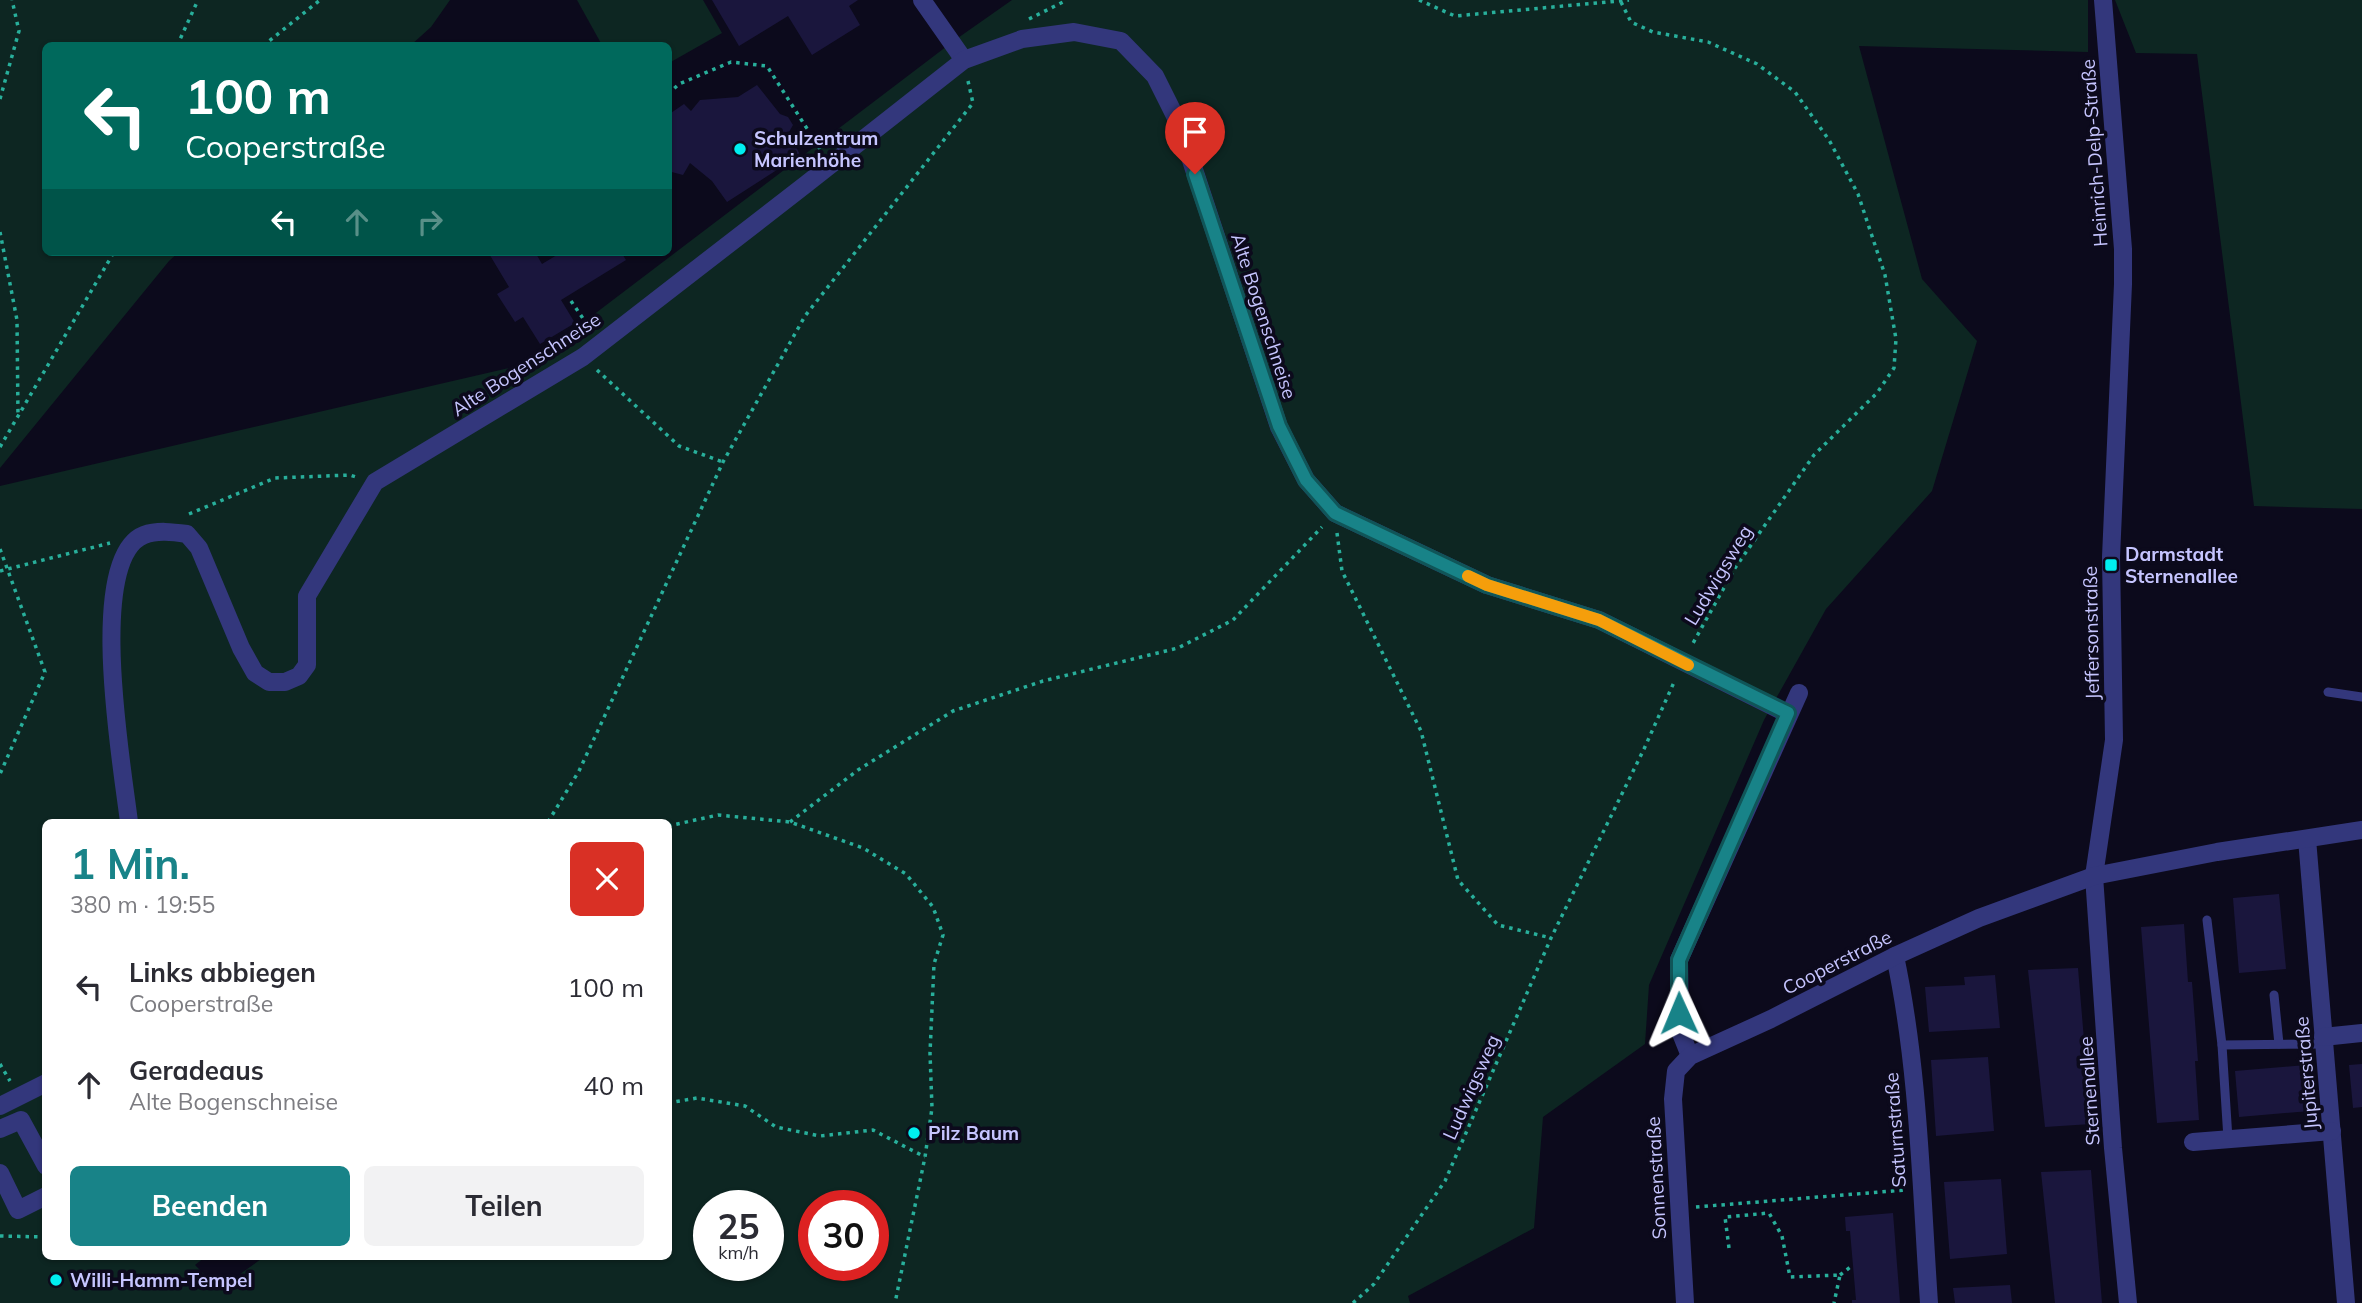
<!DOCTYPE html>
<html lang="de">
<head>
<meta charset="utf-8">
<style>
  body { margin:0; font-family:Mulish,sans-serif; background:#f2f2f3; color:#2b2b33; height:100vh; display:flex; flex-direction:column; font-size:26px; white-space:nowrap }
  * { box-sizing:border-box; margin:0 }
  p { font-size:23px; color:#7c7c81 }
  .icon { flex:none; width:38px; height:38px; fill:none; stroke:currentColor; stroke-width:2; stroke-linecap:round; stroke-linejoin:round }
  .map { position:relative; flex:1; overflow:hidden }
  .panel { position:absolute; left:42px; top:819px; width:630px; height:441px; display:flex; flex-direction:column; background:#fff; border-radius:10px; box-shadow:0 2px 5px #0004 }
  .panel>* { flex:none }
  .hud { position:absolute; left:42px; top:42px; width:630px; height:214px; border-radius:10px; box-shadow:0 2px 5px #0004; background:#00695c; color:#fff; overflow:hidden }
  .speed { position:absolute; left:693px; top:1190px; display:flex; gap:14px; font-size:35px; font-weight:700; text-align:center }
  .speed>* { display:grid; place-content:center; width:91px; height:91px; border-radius:50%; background:#fff; box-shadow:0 2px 5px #0004; line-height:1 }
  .speed small { font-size:18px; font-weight:400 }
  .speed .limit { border:10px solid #d22; background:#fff; color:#111 }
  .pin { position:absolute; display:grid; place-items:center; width:60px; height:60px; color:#fff; margin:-72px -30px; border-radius:50% 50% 50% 0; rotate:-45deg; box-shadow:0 0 7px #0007 }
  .pin .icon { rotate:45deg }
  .me { position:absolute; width:77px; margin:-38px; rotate:359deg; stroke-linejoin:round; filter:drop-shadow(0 0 5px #0008) }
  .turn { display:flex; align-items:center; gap:24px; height:147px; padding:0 28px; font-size:32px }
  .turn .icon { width:91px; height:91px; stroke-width:2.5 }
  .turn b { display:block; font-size:49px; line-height:60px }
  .lanes { display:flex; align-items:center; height:66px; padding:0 28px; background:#0003; justify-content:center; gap:35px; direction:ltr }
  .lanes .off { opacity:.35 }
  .round { display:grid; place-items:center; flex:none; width:74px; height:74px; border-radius:10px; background:#f2f2f3 }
  .head { display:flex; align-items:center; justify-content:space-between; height:119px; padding:0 28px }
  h1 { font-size:42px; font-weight:700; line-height:52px; color:#188388 }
  .button { display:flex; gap:14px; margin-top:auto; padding:14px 28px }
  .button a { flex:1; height:80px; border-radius:10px; background:#188388; color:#fff; font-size:28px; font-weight:700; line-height:80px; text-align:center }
  .button a+a { background:#f2f2f3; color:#2b2b33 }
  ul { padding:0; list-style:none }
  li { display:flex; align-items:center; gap:21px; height:98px; padding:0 28px }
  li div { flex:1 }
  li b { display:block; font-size:26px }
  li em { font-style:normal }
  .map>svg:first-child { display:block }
  .green { fill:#0d2622; fill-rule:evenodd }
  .building { fill:#1a163d }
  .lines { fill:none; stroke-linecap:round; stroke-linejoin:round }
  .path { stroke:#28af9b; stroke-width:3.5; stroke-dasharray:3.5 5; stroke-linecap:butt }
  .lane { stroke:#33377c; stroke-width:9 }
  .street { stroke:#33377c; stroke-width:18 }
  .route-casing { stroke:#105558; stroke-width:18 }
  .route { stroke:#188388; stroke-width:12 }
  .slow { stroke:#f59e0b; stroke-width:12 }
  .poi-dot { fill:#00eef0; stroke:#0c0a1c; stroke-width:2.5 }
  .labels { text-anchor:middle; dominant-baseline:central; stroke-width:7; stroke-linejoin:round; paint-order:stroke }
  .poi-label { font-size:19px; font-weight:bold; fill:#c6c5ff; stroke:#0c0a1c; text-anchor:start }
  .street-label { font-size:19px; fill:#c6c5ff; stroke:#0c0a1c }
</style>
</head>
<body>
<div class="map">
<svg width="2362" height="1303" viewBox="0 0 2362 1303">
  <rect width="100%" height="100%" fill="#0c0a1c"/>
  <!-- green -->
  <g class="green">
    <path d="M0 0H450L431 27 411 45 46 46V252H179L169 261 0 468Z"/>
    <path d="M577 0H703L722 33 669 63 668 46 602 45Z"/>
    <path d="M1012 0H2088V52L1859 46 1922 279 1977 341 1932 491 1826 609 1764 720 1649 985 1645 1044 1543 1117 1534 1228 1408 1296 1410 1303H0V486L530 363 955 40ZM46 822H668V1256L264 1257 219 1289 195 1265 205 1257 46 1256ZM709 1206H768V1265H709ZM814 1206H873V1265H814Z"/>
    <path d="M2115 0H2362V509L2254 506 2197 54 2136 53Z"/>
  </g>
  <!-- building -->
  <g class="building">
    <path d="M712 0H858L849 6 860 25 812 55 788 16 739 46Z"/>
    <path d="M757 85 780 114 788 117 793 125 789 132 800 155 727 202 712 181 690 163 683 175 668 171V115L684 104 691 111 700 100 738 97Z"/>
    <path d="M488 252H535L542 264 562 252H621L626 260 561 300 575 323 540 344 523 317 515 322 497 294 509 287Z"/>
    <path d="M2279 894 2286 969 2239 973 2233 898Z"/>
    <path d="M2184 924 2188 982H2192L2198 1061H2195L2199 1120 2157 1123 2141 927Z"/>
    <path d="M2078 968 2091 1124 2045 1127 2028 970Z"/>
    <path d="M1995 975 2000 1028 1929 1032 1925 987 1965 985 1964 977Z"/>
    <path d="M1988 1057 1994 1131 1936 1136 1931 1060Z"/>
    <path d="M2362 1064V1107L2353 1108 2349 1065Z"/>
    <path d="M2306 1065 2310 1111 2239 1117 2235 1071Z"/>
    <path d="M2091 1170 2102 1303H2055L2041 1172Z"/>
    <path d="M2001 1179 2007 1254 1950 1259 1944 1182Z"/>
    <path d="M1893 1213 1900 1303H1852V1300H1856L1850 1231H1846L1845 1217Z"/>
    <rect x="50" y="1273" width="11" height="13"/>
    <path d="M2010 1285 2012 1303H1955L1953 1288Z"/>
  </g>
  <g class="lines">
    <!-- path -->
    <g class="path">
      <path d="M1419 0 1455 16 1629 0"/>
      <path d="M1621 2 1631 22 1653 32 1708 42 1757 64 1795 92 1829 140 1858 194 1885 275 1896 339 1894 368 1877 393 1814 455 1735 568 1692 645"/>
      <path d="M1029 19 1067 0"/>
      <path d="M177 46 198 0"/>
      <path d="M263 46 320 0"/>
      <path d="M668 94 679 84 731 62 767 66 820 149"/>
      <path d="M0 99 19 31 12 0"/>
      <path d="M0 232 17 320 18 416"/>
      <path d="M571 301 591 330"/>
      <path d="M597 370 679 446 723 462"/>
      <path d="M0 447 114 252"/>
      <path d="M189 514 275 478 350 475 356 477"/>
      <path d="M1337 533 1342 571 1421 731 1458 880 1498 925 1551 938"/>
      <path d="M0 549 45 672 0 774"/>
      <path d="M0 571 110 543"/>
      <path d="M548 822 579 771 723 462 805 316 973 103 968 81"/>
      <path d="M790 822 858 770 953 711 1043 681 1178 648 1233 620 1322 527"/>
      <path d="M668 826 718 815 790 822 863 848 906 874 933 907 943 935 934 964 930 1053 932 1108 925 1157 895 1303"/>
      <path d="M0 1064 10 1081"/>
      <path d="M668 1103 697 1098 745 1106 776 1127 820 1136 873 1130 925 1157"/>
      <path d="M1696 1207 1905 1190"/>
      <path d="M0 1236 46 1237"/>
      <path d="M1729 1248 1725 1217 1769 1213 1782 1236 1790 1277 1840 1275 1834 1303"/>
      <path d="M1840 1275 1853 1265"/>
      <path d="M1353 1303 1374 1284 1445 1181 1551 938 1644 749 1675 680"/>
    </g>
    <!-- lane -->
    <g class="lane">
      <path d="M2328 692 2362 697"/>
      <path d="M2207 920 2222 1045 2228 1139"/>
      <path d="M2274 995 2279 1044"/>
      <path d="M2222 1045 2324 1044"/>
    </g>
    <!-- street -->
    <g class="street">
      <path d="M922 0 964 60"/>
      <path d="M2103 0 2123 249V284L2111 557 2114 740 2094 876 2113 1148 2128 1303"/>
      <path d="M129 822C123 770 85 558 144 535 157 530 173 532 187 534L199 548 241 648 255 673 269 682H285L299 676 307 665V596L375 482 583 357 805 185 964 60 1022 39 1074 32 1121 41 1155 76 1179 124 1279 427 1306 480 1335 513 1487 585 1599 620 1788 714"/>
      <path d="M2307 839 2346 1303"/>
      <path d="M1895 956C1919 1069 1921 1187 1929 1303"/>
      <path d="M2323 1037 2362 1033"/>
      <path d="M1690 1056 1680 1031 1679 960 1799 693"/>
      <path d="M0 1106 46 1083"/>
      <path d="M0 1129 21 1120 46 1166"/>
      <path d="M2193 1142 2332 1131"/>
      <path d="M0 1173 18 1210 46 1196"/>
      <path d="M1685 1303 1673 1099 1676 1071 1690 1056 1771 1019 1895 956 1979 918 2094 876 2217 852 2362 830"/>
    </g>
  </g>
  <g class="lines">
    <!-- route casing -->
    <g class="route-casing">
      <path id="route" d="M1195 174 1279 426 1306 480 1335 513 1487 585 1599 620 1788 713 1679 960V1013"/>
    </g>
    <!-- route -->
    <use href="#route" class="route"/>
    <!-- slow -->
    <path class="slow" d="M1468 576 1487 585 1599 620 1688 665"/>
  </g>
  <!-- markers -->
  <g class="poi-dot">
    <circle cx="740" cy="149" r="7"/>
    <rect x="2104" y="558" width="14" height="14" rx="3.5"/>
    <circle cx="914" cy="1133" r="7"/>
    <circle cx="56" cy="1280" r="7"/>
  </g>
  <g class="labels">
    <!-- poi labels -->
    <g class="poi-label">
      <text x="754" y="138">Schulzentrum<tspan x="754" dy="22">Marienhöhe</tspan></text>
      <text x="2125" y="554">Darmstadt<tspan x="2125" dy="22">Sternenallee</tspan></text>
      <text x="928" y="1133">Pilz Baum</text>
      <text x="70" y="1280">Willi-Hamm-Tempel</text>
    </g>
    <!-- street labels -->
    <g class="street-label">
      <text transform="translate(2094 153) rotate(-94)">Heinrich-Delp-Straße</text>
      <text transform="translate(1264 316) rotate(72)">Alte Bogenschneise</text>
      <text transform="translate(526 364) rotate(-33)">Alte Bogenschneise</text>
      <text transform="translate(1718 575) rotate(-59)">Ludwigsweg</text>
      <text transform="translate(2091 633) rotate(-91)">Jeffersonstraße</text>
      <text transform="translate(1837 962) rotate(-27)">Cooperstraße</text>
      <text transform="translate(2306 1073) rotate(-95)">Jupiterstraße</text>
      <text transform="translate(1471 1087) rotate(-66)">Ludwigsweg</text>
      <text transform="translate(2089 1091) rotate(-94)">Sternenallee</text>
      <text transform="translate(1895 1130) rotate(-94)">Saturnstraße</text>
      <text transform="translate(1656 1178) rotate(-93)">Sonnenstraße</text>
    </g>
  </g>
</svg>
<div class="speed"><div>25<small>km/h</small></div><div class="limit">30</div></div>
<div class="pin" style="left:1195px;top:174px;background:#d93025"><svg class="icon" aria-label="arrive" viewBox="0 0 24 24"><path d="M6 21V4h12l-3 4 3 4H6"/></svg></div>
<svg class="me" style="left:1679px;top:1013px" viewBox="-20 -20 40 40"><path d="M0-17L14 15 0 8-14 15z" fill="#188388" stroke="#fff" stroke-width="4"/></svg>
<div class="hud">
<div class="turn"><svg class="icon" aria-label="left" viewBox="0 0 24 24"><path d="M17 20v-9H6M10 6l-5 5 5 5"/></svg><div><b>100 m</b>Cooperstraße</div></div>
<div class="lanes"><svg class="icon" aria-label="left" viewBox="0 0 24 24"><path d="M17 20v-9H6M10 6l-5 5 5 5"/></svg><svg class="icon off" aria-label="ahead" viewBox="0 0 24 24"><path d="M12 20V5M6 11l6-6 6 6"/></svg><svg class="icon off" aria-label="right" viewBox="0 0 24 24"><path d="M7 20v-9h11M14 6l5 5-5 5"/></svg></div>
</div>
<section class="panel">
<div class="head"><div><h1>1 Min.</h1><p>380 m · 19:55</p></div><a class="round" style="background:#d93025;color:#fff"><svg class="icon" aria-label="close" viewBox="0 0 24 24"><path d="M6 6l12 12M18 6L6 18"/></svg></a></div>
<ul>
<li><svg class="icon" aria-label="left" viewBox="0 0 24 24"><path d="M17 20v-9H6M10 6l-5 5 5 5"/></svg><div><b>Links abbiegen</b><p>Cooperstraße</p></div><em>100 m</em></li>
<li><svg class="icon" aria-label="ahead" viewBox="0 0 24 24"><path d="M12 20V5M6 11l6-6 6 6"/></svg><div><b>Geradeaus</b><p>Alte Bogenschneise</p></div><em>40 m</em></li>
</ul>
<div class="button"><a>Beenden</a><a>Teilen</a></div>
</section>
</div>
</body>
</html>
